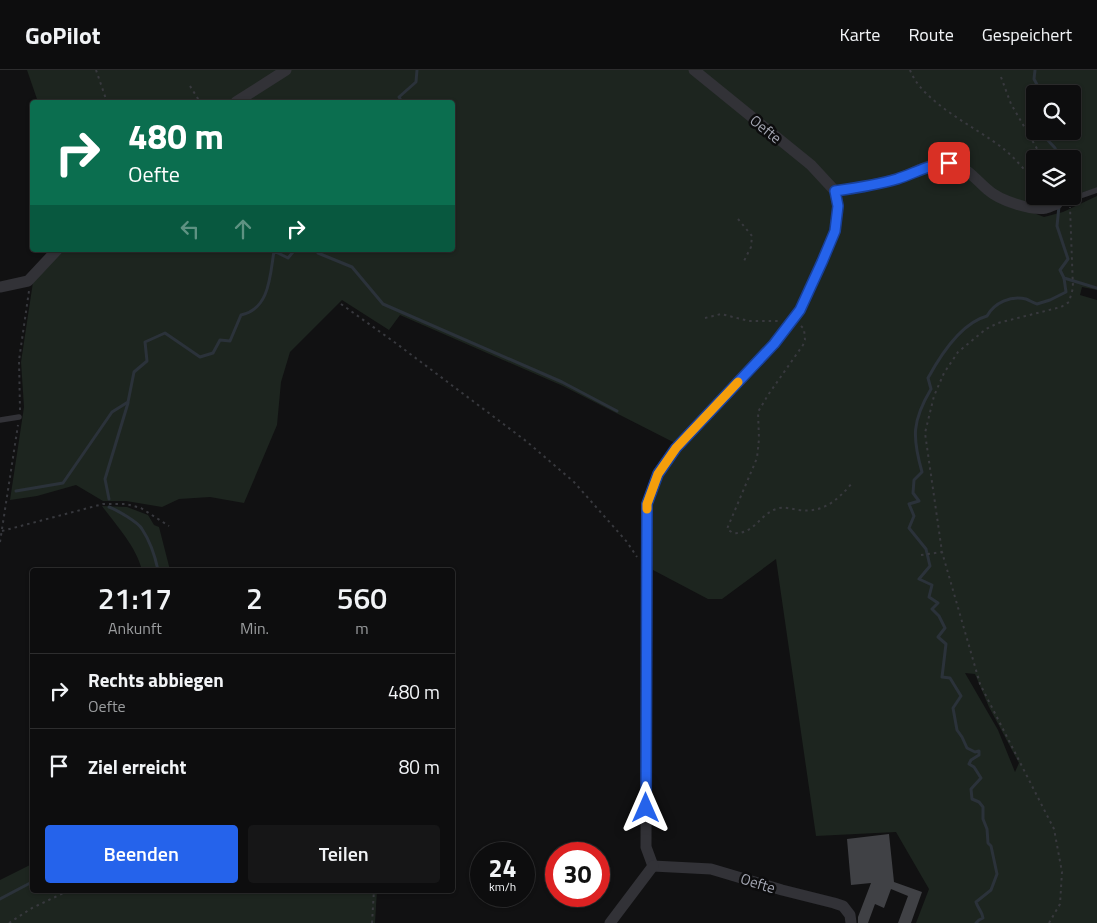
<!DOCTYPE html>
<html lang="de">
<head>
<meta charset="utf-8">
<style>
  body { margin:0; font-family:"Titillium Web",sans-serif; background:#161617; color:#f1f3f6; height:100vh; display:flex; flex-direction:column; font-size:19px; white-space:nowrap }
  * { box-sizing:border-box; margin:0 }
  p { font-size:16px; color:#9a9c9e }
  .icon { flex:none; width:28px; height:28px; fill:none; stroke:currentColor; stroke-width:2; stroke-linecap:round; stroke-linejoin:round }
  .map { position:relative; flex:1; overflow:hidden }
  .drawer { position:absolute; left:30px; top:498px; width:425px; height:325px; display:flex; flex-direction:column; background:#0d0d0e; border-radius:5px; box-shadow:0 1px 4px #0004,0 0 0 1px #2d2d2e }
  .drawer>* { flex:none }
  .banner { position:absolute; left:30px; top:30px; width:425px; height:152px; border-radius:5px; box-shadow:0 1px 4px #0004,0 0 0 1px #2d2d2e; background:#0b6e4f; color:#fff; overflow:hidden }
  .controls { position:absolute; left:1026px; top:15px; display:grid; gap:10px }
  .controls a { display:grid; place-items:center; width:55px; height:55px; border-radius:5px; background:#0d0d0e; box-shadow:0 1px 4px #0004,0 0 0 1px #2d2d2e; font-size:25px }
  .speed { position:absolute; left:470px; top:772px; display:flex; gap:10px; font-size:25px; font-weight:700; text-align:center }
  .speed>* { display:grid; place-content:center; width:65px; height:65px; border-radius:50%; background:#0d0d0e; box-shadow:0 1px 4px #0004,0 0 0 1px #2d2d2e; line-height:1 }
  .speed small { font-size:12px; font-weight:400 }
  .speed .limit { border:8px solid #d22; background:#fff; color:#111 }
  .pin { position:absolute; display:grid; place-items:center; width:42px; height:42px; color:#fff; margin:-21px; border-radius:10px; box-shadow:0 2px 8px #0006 }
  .me { position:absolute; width:55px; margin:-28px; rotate:0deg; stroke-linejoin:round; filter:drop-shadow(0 0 4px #0008) }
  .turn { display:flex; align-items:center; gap:18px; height:105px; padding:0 15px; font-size:22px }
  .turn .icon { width:65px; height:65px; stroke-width:2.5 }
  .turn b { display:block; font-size:35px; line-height:42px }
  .lanes { display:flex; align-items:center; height:48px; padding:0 15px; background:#0003; justify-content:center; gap:25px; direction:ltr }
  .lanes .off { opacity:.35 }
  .eta { display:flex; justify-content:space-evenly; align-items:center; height:85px; text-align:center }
  .eta b { font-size:30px; font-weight:600; line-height:35px }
  .cta { display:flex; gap:10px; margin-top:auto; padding:10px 15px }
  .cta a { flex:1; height:58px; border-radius:5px; background:#2563eb; color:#fff; font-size:20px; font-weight:600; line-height:58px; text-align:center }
  .cta a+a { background:#161617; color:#f1f3f6 }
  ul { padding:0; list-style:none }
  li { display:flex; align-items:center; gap:15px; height:75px; padding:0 15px; border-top:1px solid #2d2d2e }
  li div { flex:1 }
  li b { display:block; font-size:19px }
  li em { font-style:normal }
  header { display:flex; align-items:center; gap:30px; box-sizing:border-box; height:70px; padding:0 25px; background:#0d0d0e; border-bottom:1px solid #2d2d2e }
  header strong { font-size:24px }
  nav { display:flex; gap:28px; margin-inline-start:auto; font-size:18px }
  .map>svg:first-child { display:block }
  .green { fill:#1d251f; fill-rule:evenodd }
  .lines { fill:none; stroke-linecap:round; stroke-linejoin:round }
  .stream { stroke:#2b323a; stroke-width:3 }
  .building { fill:#404145 }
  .path { stroke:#38393e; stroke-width:2; stroke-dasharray:2.5 4; stroke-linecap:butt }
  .service { stroke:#323237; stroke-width:5.5 }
  .minor { stroke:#323237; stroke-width:11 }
  .route-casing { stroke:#184099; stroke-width:12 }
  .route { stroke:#2563eb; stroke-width:9 }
  .slow { stroke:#f59e0b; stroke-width:9 }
  .labels { text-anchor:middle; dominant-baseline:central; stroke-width:5; stroke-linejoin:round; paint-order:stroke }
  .street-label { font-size:15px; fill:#a3a6b2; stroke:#0c0c0d }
</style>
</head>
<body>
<header>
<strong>GoPilot</strong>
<nav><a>Karte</a><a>Route</a><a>Gespeichert</a></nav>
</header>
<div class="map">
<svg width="1097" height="853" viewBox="0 0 1097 853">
  <rect width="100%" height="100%" fill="#111112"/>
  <!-- green -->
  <g class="green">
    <path d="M27 0H1097V118L1073 125 1072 89H1035V126H1067L1056 130 1031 142 1044 147 1063 142 1097 126V220L1082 217 1080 225 1097 230V853H916L929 819 896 762 816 766 776 489 722 529H708L653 500C650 473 645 444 654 418 663 393 684 373 702 354 746 306 794 264 822 203 826 193 832 183 835 172L827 171 817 197 804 224 789 248 773 269 675 373 563 316 400 245 389 260 342 230 290 282 281 312 277 355 244 433 210 427 179 429 162 437 126 431H103L76 415 37 426 10 430 24 337 21 292 33 212 63 180H452V32H38ZM1035 24H1072V61H1035ZM965 603 975 604 989 637 1019 693 1015 702 998 660Z"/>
    <path d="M102 436 127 437 148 445 154 455 159 457 170 500H142C136 476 116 455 102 436Z"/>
    <path d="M32 794V820H377L375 853H0V810Z"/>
  </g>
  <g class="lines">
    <!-- stream -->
    <g class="stream">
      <path d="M1035 0 1034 9 1042 24"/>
      <path d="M402 32 399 27 416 12 417 0"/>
      <path d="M1045 61 1043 65 1055 78 1060 89"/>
      <path d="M316 180 318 183 352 197 383 234 562 312 617 341"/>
      <path d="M1064 208 1097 218"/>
      <path d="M16 421 63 413 112 342 128 332 134 302 147 291 145 272 165 263 200 287 213 283 220 270 230 271 241 245C270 239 270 205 274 181L288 188 293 182 292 180"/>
      <path d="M109 429 105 409 128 333"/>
      <path d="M109 437C117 440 138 452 142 459 150 471 155 486 158 500"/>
      <path d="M0 829 32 812"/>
      <path d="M976 853 979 850 983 848C982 841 978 839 976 832L991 820 997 804 991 776 988 773 987 759 983 749V737L979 732 972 729 971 719 981 708 974 697 969 694 971 690 979 685V681L975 682 967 678 962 667 957 660 953 638 961 626 950 608 942 607 946 574 938 567 945 558 939 546 932 539 938 533 929 527 932 515 919 509 930 496 926 479 909 458 914 446 909 434 919 431 913 423 914 410 922 402C912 367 912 351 931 319L928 308C940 286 961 253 987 246 994 233 1011 225 1026 229 1029 230 1033 233 1037 234L1050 230 1066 222 1064 208 1060 200 1068 189 1057 156 1060 126"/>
    </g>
  </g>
  <!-- building -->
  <path class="building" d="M889 764 894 812 922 822 911 853H898L908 826 891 819 884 838 875 834 868 853H858V847L871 813 851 815 847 769Z"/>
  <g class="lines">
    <!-- path -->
    <g class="path">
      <path d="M96 0 107 32"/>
      <path d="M910 0C923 34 977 57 1005 80 1016 89 1025 101 1035 111"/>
      <path d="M1001 7 1011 34 1043 89"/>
      <path d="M190 16 200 32"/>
      <path d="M738 149 752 166 751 177 743 193"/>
      <path d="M341 234 397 274 526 371 574 412 627 472 637 487"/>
      <path d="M705 248 721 244 749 251H779"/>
      <path d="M801 256 804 259 805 270 803 275 768 325 758 342 759 369 757 388 727 459 733 463C754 465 759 445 776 439 783 436 791 439 799 440 823 443 837 431 852 413"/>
      <path d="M20 340 19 290 29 221"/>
      <path d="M2 461 103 434H126L141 438 169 456"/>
      <path d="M0 472 18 355"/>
      <path d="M921 485 942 482"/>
      <path d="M9 853 32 838 70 820"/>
      <path d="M372 853 374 820"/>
      <path d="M1049 853 1060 834 1062 802 1054 759 980 614 942 482 925 363 934 326 944 303 958 282 986 259 998 253 1061 237 1069 232 1073 218 1070 137"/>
    </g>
    <!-- service -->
    <g class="service">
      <path d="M1057 134 1097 120"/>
      <path d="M0 350 19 347"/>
    </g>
    <!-- minor -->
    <g class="minor">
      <path d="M236 32 286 0"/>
      <path d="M835 121C856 118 876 115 896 109 913 104 933 90 951 93 967 97 976 110 988 120 999 130 1031 141 1046 138 1050 137 1053 135 1057 134"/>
      <path d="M0 217 28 211 57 180"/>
      <path d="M653 796 646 777 647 434 658 403 676 378 774 274 800 240 822 192 835 161 838 136 835 121 811 95 694 0"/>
      <path d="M653 796 711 799 782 820 834 833 843 836 850 845 851 853"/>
      <path d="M610 853 653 796"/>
    </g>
  </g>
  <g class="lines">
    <!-- route casing -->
    <g class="route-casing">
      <path id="route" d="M646 738 647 434 658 404 676 378 774 274 800 240 822 192 835 161 838 136 835 121C856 118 877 115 897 109 915 103 930 94 949 93"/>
    </g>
    <!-- route -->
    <use href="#route" class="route"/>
    <!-- slow -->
    <path class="slow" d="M647 439V434L658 404 676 378 738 312"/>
  </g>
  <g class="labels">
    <!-- street labels -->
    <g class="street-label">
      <text transform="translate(766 59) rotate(39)">Oefte</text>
      <text transform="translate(758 813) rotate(17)">Oefte</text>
    </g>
  </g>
</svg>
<div class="controls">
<a><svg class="icon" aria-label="search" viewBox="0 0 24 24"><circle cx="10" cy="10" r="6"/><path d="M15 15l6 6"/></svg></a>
<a><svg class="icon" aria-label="layers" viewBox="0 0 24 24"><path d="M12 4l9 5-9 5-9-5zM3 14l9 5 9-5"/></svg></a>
</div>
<div class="speed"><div>24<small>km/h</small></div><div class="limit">30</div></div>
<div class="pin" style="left:949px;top:93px;background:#d93025"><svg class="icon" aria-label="arrive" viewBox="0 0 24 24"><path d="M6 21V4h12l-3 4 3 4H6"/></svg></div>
<svg class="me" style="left:646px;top:738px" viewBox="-20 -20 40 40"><path d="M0-17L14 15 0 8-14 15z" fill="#2563eb" stroke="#fff" stroke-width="4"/></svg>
<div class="banner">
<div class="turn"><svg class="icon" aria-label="right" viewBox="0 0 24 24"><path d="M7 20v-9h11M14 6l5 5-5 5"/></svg><div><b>480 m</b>Oefte</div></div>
<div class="lanes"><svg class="icon off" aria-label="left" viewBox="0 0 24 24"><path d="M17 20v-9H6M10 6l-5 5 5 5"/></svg><svg class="icon off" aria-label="ahead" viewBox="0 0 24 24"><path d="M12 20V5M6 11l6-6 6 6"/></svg><svg class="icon" aria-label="right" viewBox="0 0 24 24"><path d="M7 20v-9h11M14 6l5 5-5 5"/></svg></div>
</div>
<section class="drawer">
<div class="eta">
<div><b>21:17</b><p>Ankunft</p></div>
<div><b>2</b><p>Min.</p></div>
<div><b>560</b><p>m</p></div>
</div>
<ul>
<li><svg class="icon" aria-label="right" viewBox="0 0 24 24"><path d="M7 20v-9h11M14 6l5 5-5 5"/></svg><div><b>Rechts abbiegen</b><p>Oefte</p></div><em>480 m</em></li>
<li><svg class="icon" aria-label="arrive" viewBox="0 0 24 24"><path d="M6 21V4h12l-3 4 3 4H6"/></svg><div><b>Ziel erreicht</b></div><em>80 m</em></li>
</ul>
<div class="cta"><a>Beenden</a><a>Teilen</a></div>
</section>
</div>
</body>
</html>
